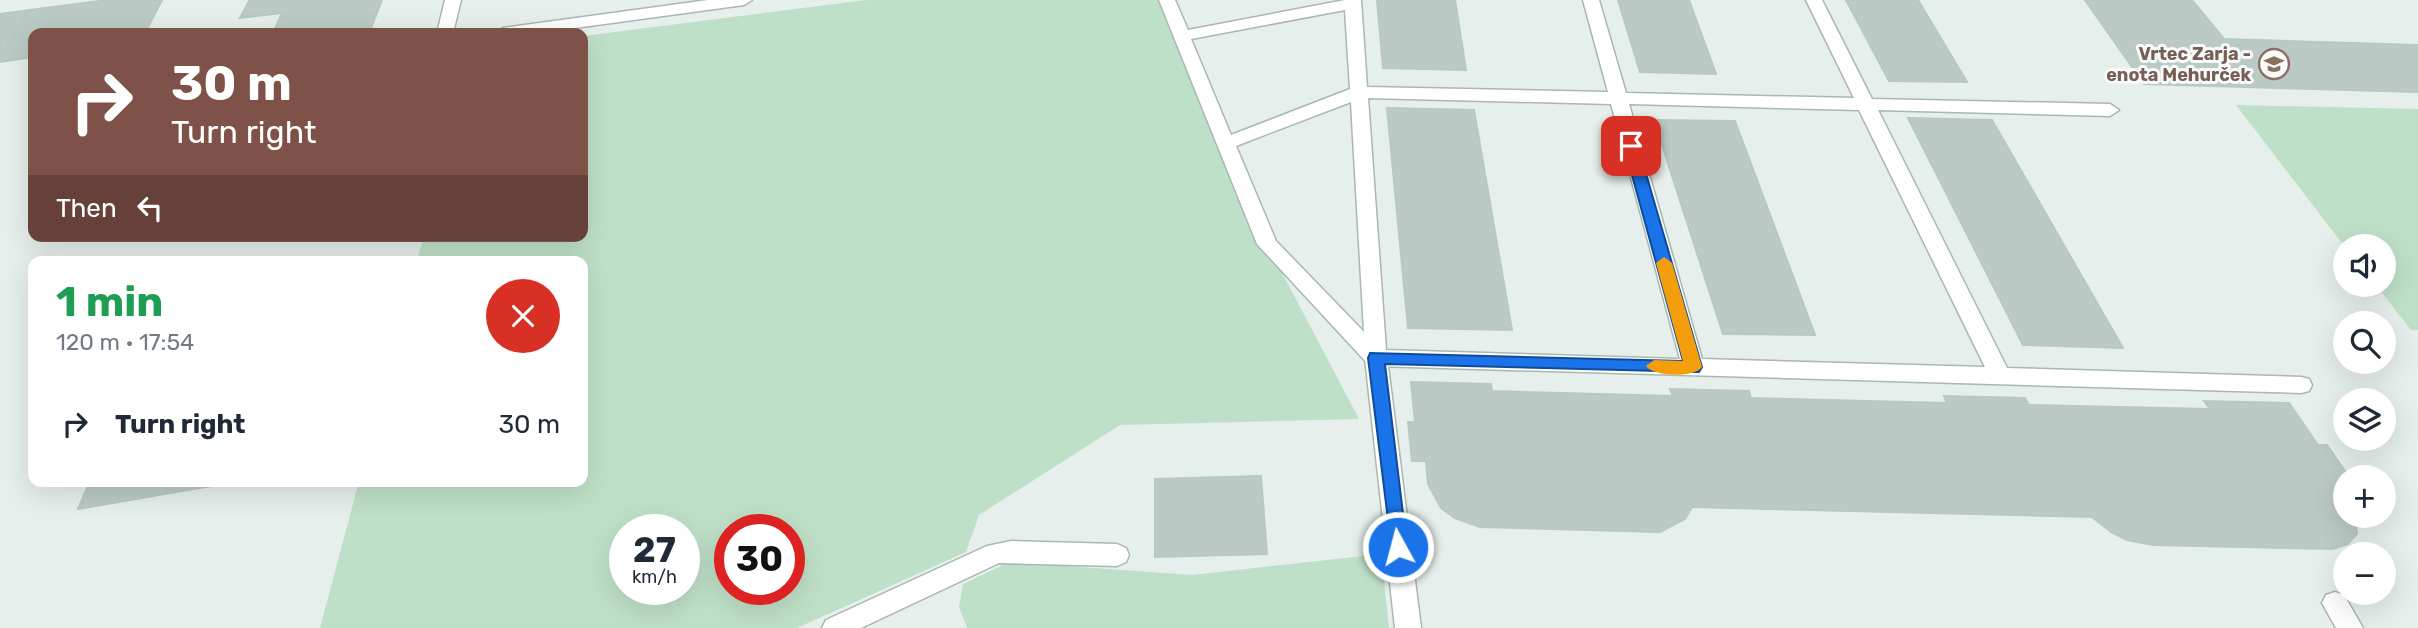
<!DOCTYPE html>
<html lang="en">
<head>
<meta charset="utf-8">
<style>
  body { margin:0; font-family:Rubik,sans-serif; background:#f6f6f7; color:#1f2937; height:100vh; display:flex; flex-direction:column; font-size:26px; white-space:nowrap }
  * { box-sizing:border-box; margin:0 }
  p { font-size:23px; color:#747a83 }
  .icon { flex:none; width:38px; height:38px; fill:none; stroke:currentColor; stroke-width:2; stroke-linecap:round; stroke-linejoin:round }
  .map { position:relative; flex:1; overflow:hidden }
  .details { position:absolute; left:28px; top:256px; width:560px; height:231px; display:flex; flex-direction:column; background:#fff; border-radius:14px; box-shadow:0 7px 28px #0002 }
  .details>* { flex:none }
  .hud { position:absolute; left:28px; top:28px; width:560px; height:214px; border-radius:14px; box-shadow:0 7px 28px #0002; background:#7f5249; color:#fff; overflow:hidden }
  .controls { position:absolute; left:2333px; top:234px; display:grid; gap:14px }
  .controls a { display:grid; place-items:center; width:63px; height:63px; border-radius:50%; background:#fff; box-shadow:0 7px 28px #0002; font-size:35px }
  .speed { position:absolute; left:609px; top:514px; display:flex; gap:14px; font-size:35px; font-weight:700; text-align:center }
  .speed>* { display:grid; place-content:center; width:91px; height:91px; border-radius:50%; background:#fff; box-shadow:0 7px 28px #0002; line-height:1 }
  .speed small { font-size:18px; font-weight:400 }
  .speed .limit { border:10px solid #d22; background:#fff; color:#111 }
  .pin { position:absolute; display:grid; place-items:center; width:60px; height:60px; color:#fff; margin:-30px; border-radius:14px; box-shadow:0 4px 10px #0006 }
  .me { position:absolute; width:77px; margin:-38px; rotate:353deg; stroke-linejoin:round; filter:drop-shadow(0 0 5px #0008) }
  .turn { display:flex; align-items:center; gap:24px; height:147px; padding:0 28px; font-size:32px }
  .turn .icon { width:91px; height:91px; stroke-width:2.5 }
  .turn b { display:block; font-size:49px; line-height:60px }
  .then { display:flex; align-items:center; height:66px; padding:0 28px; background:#0003; gap:14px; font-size:26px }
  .round { display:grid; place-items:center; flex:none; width:74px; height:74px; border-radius:37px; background:#f6f6f7 }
  .summary { display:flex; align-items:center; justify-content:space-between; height:119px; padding:0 28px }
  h1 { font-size:42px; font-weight:700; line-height:52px; color:#1e9e55 }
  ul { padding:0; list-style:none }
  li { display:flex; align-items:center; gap:21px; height:98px; padding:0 28px }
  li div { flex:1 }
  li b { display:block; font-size:26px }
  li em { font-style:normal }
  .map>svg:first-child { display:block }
  .green { fill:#bfe0c8; fill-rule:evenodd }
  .building { fill:#bbcac4; stroke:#b8c9c2; stroke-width:2 }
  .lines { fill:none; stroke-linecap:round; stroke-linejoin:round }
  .lane-casing { stroke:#a8b8b2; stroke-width:3 }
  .street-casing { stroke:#a8b8b2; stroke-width:3 }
  .lane { fill:#fff; fill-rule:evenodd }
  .street { fill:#fff; fill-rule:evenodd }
  .route { fill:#1a73e8; stroke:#114b97; stroke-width:2 }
  .slow { fill:#f59e0b }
  .labels { text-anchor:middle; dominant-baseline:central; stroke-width:6; stroke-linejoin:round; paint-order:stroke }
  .education-label { font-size:18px; font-weight:bold; fill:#785e54; stroke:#f7fbf9; text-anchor:end }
</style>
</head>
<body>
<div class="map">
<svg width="2418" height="628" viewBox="0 0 2418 628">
  <rect width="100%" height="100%" fill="#e6efeb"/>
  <!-- green -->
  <g class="green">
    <path d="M866 0H1167L1267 244 1359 419 1120 425 979 515 966 552 797 628H320L359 481H583V261H417L424 236H583V36ZM625 530H684V590H625ZM730 530H789V590H730Z"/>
    <path d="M2236 105 2418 109V330H2411L2376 285H2384V247H2345Z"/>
    <path d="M1381 554 1389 628H967L959 607 963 584 1009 562 1192 575Z"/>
  </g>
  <!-- building -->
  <g class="building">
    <path d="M107 0H162L145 33H33V57L0 62V57L30 10Z"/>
    <path d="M382 0 369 33H273L282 13 240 18 249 1Z"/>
    <path d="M1377 0H1455L1466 70 1383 68Z"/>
    <path d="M1618 0H1689L1716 74 1640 72Z"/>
    <path d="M1846 0H1918L1967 82 1889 81Z"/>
    <path d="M2085 0H2192L2224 39 2418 45V92L2144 84Z"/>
    <path d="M30 10 0 57V14Z"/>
    <path d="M1387 108 1474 110 1512 330 1408 328Z"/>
    <path d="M1908 118 1992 120 2123 348 2023 345Z"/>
    <path d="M1654 120 1735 121 1815 335 1723 334Z"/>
    <path d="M1411 382 1491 384 1492 391 1673 396 1670 389 1749 391 1751 398 1947 403 1944 396 2025 398 2029 405 2210 409 2204 401 2289 403 2318 445H2327L2350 478H2345V487H2337L2345 498V516L2356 518 2357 534 2348 544 2333 549 2153 545 2127 540 2111 532 2092 517 1692 507 1685 519 1660 532 1480 527 1455 518 1441 508 1428 484 1426 461H1412L1408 422H1415Z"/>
    <path d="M1261 476 1267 554 1155 557V479Z"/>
    <path d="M90 481H213L211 486 78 509Z"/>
  </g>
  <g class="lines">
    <!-- lane casing -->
    <g class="lane-casing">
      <g id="lane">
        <path d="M445 0H461L453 33H437Z"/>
        <path d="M708 0H752L744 5 538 33H495L503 28Z"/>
        <path d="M1159 0H1175L1188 30 1345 0H1361L1367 87 1608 92 1583 0H1599L1626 93 1854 98 1806 0H1822L1872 99 2110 104 2119 110 2110 116 1878 110 2007 368 2301 377 2309 379 2312 385 2309 391 2301 393 1376 366 1368 364 1257 244ZM1345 10 1350 89 1231 135 1191 39ZM1368 98 1611 104 1680 359 1386 350ZM1351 102 1364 332 1276 241 1236 146ZM1629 104 1859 110 1985 367 1702 359Z"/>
        <path d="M1011 541 1117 544 1126 548 1129 555 1126 562 1117 566 999 563 861 628H822L826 620 987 546Z"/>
      </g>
    </g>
    <!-- street casing -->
    <g class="street-casing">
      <g id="street">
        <path d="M1376 350 1384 352 1387 358 1421 628H1395L1365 358 1368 352Z"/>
        <path d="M2335 592 2344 595 2363 628H2336L2322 603 2326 595Z"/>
      </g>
    </g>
    <!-- lane -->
    <use href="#lane" class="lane"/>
    <!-- street -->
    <use href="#street" class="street"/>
  </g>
  <!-- route -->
  <path class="route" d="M1631 141 1638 146 1702 367 1699 372 1385 364 1407 547 1405 552 1398 555 1392 552 1368 358 1370 353 1683 361 1624 146Z"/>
  <!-- slow -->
  <path class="slow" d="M1664 257 1672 263 1702 367C1694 378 1654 377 1646 366L1654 360 1683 361 1656 263Z"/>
  <!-- icons -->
  <defs>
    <g id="school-ring" transform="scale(1.575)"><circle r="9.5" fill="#f7fbf9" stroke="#8d6e63" stroke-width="1.5"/><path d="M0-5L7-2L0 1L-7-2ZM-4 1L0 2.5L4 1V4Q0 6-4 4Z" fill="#8d6e63"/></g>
  </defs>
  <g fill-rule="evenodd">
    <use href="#school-ring" x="2274" y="64"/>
  </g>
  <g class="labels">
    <!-- education labels -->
    <g class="education-label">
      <text x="2251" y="54">Vrtec Zarja -<tspan x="2251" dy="21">enota Mehurček</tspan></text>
    </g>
  </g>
</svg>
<div class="controls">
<a><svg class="icon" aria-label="sound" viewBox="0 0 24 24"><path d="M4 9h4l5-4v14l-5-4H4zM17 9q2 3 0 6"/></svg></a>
<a><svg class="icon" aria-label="search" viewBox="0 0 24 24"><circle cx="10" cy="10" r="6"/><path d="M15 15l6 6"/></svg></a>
<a><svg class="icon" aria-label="layers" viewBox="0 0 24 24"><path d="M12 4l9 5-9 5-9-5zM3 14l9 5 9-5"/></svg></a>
<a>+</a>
<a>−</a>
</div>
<div class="speed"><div>27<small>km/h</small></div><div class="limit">30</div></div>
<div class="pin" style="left:1631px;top:146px;background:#d93025"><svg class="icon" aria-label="arrive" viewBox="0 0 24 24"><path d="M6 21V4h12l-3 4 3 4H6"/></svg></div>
<svg class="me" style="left:1398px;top:547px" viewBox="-20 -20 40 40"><circle r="17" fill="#1a73e8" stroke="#fff" stroke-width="3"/><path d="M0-11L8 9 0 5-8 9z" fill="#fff"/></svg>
<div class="hud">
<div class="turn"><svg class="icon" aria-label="right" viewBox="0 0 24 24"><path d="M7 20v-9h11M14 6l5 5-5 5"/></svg><div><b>30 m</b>Turn right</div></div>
<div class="then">Then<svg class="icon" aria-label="left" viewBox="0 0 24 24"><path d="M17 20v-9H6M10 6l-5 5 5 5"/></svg></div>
</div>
<section class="details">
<div class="summary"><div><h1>1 min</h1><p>120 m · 17:54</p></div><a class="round" style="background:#d93025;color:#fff"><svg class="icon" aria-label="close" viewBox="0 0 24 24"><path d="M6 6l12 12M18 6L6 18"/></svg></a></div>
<ul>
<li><svg class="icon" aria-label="right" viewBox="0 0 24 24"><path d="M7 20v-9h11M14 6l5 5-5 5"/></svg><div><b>Turn right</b></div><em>30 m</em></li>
</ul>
</section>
</div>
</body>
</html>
